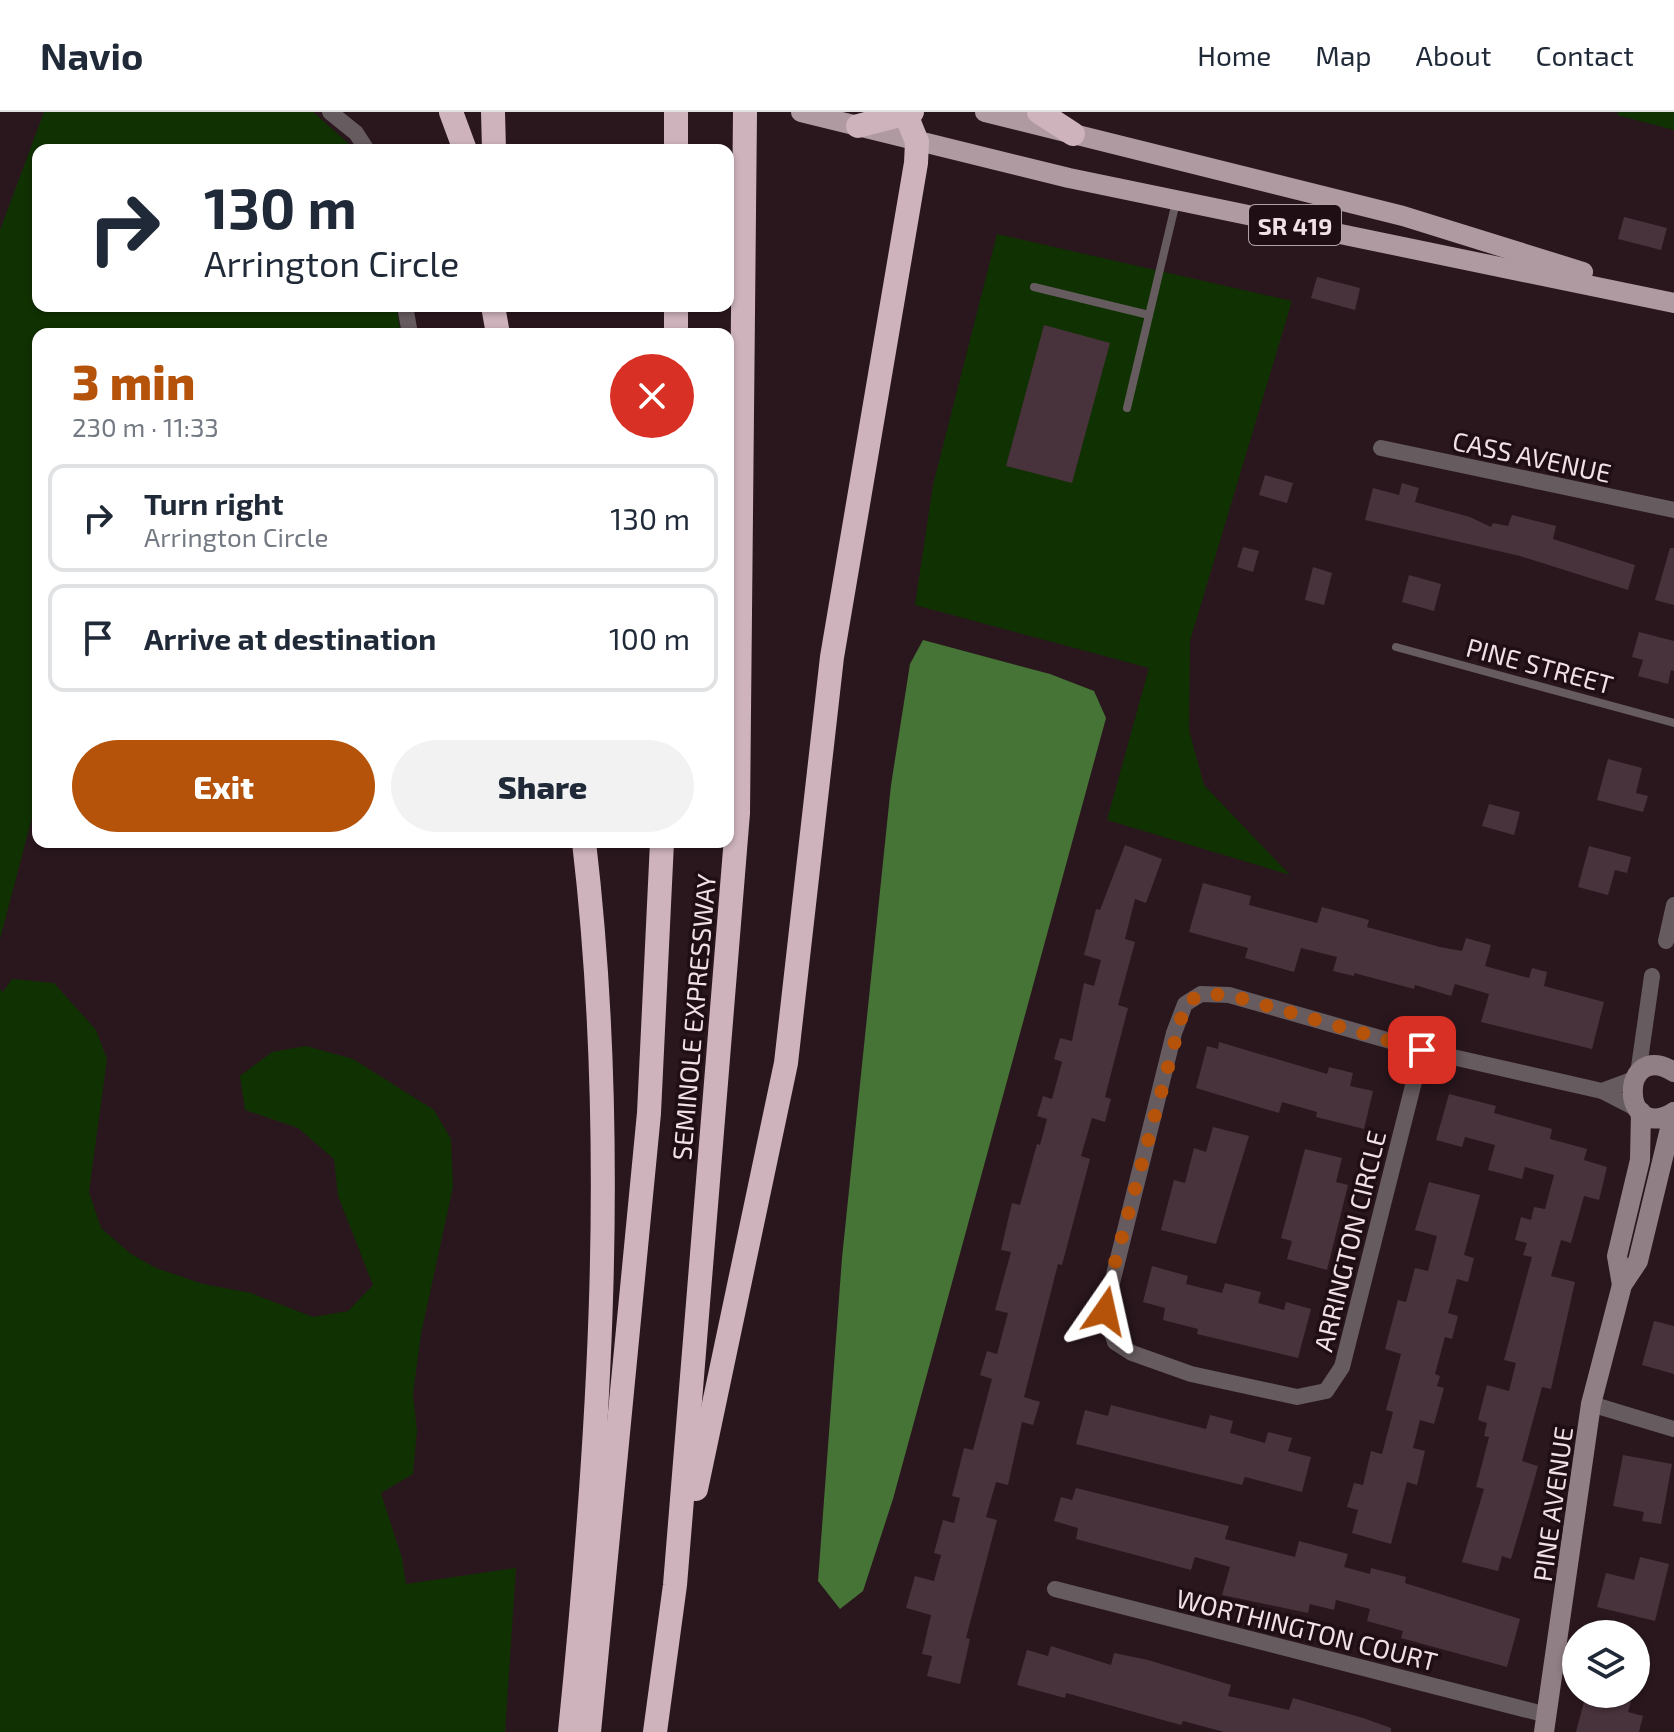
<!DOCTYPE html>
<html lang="en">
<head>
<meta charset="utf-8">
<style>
  body { margin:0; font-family:"Exo 2",sans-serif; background:#f2f2f3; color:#1f2937; height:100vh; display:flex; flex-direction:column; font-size:30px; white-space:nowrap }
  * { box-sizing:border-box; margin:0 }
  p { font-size:26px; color:#747a83 }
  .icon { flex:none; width:44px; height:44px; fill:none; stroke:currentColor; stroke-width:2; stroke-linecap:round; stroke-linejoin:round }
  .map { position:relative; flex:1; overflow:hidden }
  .drawer { position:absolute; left:32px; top:216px; width:702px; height:520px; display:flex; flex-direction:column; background:#fff; border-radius:16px; box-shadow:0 2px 6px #0004 }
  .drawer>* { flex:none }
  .banner { position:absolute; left:32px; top:32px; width:702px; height:168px; border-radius:16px; box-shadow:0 2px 6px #0004; background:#fff; color:#1f2937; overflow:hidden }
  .fabs { position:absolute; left:1562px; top:1508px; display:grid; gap:16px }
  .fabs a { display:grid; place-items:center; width:88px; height:88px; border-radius:50%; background:#fff; box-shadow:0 2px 6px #0004; font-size:40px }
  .pin { position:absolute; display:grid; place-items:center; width:68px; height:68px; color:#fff; margin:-34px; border-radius:16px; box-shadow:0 4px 12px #0006 }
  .me { position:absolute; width:88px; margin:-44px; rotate:11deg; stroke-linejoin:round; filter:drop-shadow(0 0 6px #0008) }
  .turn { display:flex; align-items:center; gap:28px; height:168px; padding:0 40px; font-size:36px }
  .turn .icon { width:104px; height:104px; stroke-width:2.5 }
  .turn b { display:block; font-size:56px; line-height:68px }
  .round { display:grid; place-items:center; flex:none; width:84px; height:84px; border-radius:42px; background:#f2f2f3 }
  .headline { display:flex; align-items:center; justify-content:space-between; height:136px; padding:0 40px }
  h1 { font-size:48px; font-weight:800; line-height:60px; color:#b45309 }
  .button { display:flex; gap:16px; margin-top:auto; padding:16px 40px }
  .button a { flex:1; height:92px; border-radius:48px; background:#b45309; color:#fff; font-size:32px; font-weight:800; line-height:92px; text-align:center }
  .button a+a { background:#f2f2f3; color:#1f2937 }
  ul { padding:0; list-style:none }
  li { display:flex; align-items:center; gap:24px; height:108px; margin:0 16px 12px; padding:0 24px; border:4px solid #e0e1e3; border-radius:16px }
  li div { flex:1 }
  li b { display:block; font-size:30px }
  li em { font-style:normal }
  header { display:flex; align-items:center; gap:48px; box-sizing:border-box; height:112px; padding:0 40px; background:#fff; border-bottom:2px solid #e0e1e3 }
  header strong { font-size:38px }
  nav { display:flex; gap:44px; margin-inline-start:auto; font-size:28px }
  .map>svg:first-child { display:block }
  .green { fill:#103102 }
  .water { fill:#467336 }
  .building { fill:#48323b }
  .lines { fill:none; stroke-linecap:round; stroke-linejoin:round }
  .lane { stroke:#665b5f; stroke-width:8 }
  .street { stroke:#665b5f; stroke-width:16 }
  .secondary { stroke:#907f85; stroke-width:20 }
  .primary { stroke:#b09aa2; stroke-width:20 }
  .highway { stroke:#ceb3bd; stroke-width:24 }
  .route { stroke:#b45309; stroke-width:14; stroke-dasharray:0 25.2 }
  .labels { text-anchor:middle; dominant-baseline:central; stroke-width:7; stroke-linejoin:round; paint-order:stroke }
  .shield { fill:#200e15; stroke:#b1a2a7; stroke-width:2 }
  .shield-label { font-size:24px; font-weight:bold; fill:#efe1e6 }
  .street-label { font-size:26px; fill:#efe1e6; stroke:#200e15 }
</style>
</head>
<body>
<header>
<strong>Navio</strong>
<nav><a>Home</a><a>Map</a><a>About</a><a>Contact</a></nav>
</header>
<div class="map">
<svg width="1674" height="1620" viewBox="0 0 1674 1620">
  <rect width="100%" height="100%" fill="#2a171e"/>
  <!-- green -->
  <g class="green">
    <path d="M44 0H313L356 38H38V194H396L401 222H38V683L0 827V118Z"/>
    <path d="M1618 0H1674V18L1617 3Z"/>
    <path d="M997 122 1292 189 1190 529 1189 618 1204 673 1290 763 1107 708 1149 556 915 493 933 373Z"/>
    <path d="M12 867 54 871 96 918 107 947 89 1080 101 1116 131 1142 156 1156 203 1172 251 1181 313 1205 348 1199 373 1173 338 1084 334 1047 298 1016 245 998 240 964 272 940 306 934 353 947 434 998 451 1027 453 1075 421 1222 413 1282 417 1319 413 1362 381 1381 402 1446 406 1472 516 1456 505 1620H0V877L3 880Z"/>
  </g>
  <!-- water -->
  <path class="water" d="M923 528 1050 562 1094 579 1106 606 893 1387 863 1479 840 1497 818 1469 842 1146 891 673 910 552Z"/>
  <!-- building -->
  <g class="building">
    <path d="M1624 105 1667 116 1661 138 1618 127Z"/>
    <path d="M1317 165 1360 176 1355 198 1311 186Z"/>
    <path d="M1044 213 1110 231 1072 371 1006 354Z"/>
    <path d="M1265 363 1293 371 1287 391 1259 383Z"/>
    <path d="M1402 371 1419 376 1415 390 1470 405 1491 415 1493 411 1508 414 1512 403 1556 414 1553 427 1635 453 1628 478 1520 444 1365 408 1373 376 1399 383Z"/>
    <path d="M1243 435 1259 439 1253 460 1237 455Z"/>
    <path d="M1670 436H1674V493L1655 488Z"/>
    <path d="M1313 455 1332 461 1324 493 1305 488Z"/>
    <path d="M1409 463 1441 472 1434 499 1402 490Z"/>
    <path d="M1639 520 1674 529V559L1671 558 1668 572 1638 564 1643 548 1632 545Z"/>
    <path d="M1608 647 1642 656 1636 681 1648 684 1643 700 1597 688Z"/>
    <path d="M1489 692 1520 700 1514 723 1482 714Z"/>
    <path d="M1125 733 1162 747 1146 791 1135 787 1125 827 1135 830 1118 893 1128 896 1105 985 1111 987 1105 1010 1092 1006 1081 1044 1090 1047 1062 1153 1058 1152 1024 1285 1040 1290 1033 1313 1022 1310 1008 1373 996 1370 986 1405 997 1408 966 1526 970 1527 960 1572 927 1564 932 1544 922 1542 931 1503 906 1496 915 1464 934 1469 941 1443 934 1441 943 1408 954 1411 960 1386 952 1384 964 1336 973 1338 992 1267 980 1263 987 1239 997 1242 1008 1201 995 1198 1011 1140 1001 1138 1012 1091 1020 1093 1037 1032 1040 1033 1047 1007 1037 1004 1043 984 1052 987 1062 950 1054 947 1060 926 1072 929 1084 871 1094 874 1101 848 1084 843 1096 797 1100 798Z"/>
    <path d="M1589 734 1631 745 1627 761 1615 758 1608 783 1578 775Z"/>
    <path d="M1203 771 1251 784 1249 793 1317 811 1322 795 1369 808 1367 815 1440 835 1462 839 1466 826 1491 833 1485 854 1529 866 1532 856 1547 860 1544 874 1604 890 1592 937 1481 910 1489 882 1455 872 1451 884 1415 873 1414 877 1354 861V864L1333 859 1337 845 1301 836 1294 860 1245 846 1248 836 1189 820Z"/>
    <path d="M1219 930 1327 962 1329 955 1353 961 1350 974 1373 979 1364 1017 1316 1005 1317 1000 1282 990 1279 1001 1196 976 1207 934 1218 937Z"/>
    <path d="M1449 982 1496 994 1494 1001 1552 1017 1550 1027 1587 1037 1584 1048 1607 1055 1599 1088 1584 1084 1571 1131 1561 1128 1551 1164 1575 1170 1551 1277 1542 1275 1522 1349 1538 1354 1530 1383 1511 1447 1502 1444 1498 1459 1462 1450 1484 1377 1476 1375 1489 1325 1484 1324 1487 1311 1478 1308 1487 1273 1509 1279 1516 1251 1504 1248 1532 1145 1523 1143 1527 1131 1515 1128 1521 1105 1531 1108 1534 1095 1545 1097 1554 1063 1525 1055 1522 1067 1488 1058 1495 1033 1465 1025 1462 1035 1436 1028Z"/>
    <path d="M1213 1015 1249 1024 1216 1132 1161 1118 1174 1068 1185 1071 1194 1036 1206 1040Z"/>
    <path d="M1305 1037 1342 1046 1336 1070 1348 1073 1327 1158 1287 1147 1292 1129 1281 1126Z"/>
    <path d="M1429 1070 1480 1083 1464 1143 1474 1146 1468 1170 1457 1167 1448 1201 1458 1204 1452 1227 1445 1225 1435 1262 1440 1264 1437 1274 1444 1276 1434 1312 1420 1308 1413 1336 1425 1339 1417 1373 1407 1370 1391 1432 1352 1421 1358 1398 1347 1395 1354 1371 1363 1373 1371 1339 1382 1342 1393 1300 1386 1298 1401 1242 1385 1237 1398 1188 1406 1190 1415 1156 1428 1159 1437 1124 1415 1118Z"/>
    <path d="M1152 1154 1188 1164 1186 1172 1222 1181 1225 1171 1261 1180 1258 1191 1284 1198 1286 1190 1311 1197 1298 1246 1197 1222 1198 1217 1163 1208 1165 1196 1143 1190Z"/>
    <path d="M1654 1209 1674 1214V1262L1642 1253Z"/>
    <path d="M1111 1293 1206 1317 1210 1303 1233 1309 1230 1321 1265 1331 1268 1320 1292 1326 1288 1339 1311 1345 1302 1380 1245 1365 1242 1373 1076 1332 1085 1298 1108 1304Z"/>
    <path d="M1623 1343 1672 1352 1661 1412 1642 1409 1644 1400 1613 1394Z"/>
    <path d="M1076 1376 1229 1414 1225 1427 1295 1445 1299 1429 1348 1442 1344 1455 1370 1462 1371 1456 1406 1465 1405 1471 1520 1507 1507 1555 1401 1526 1403 1519 1367 1509 1370 1497 1336 1488 1334 1498 1310 1492 1308 1501 1222 1483 1230 1455 1195 1445 1191 1458 1076 1427 1078 1416 1054 1409 1061 1385 1072 1388Z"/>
    <path d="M1640 1445 1669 1452 1655 1509 1597 1495 1606 1461 1634 1468Z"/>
    <path d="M1051 1534 1111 1553 1114 1541 1148 1548 1231 1573 1228 1584 1289 1598 1293 1586 1363 1606 1391 1616V1620H1224L1183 1609 1181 1613 1066 1581 1065 1586 1017 1573 1027 1538 1048 1544Z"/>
    <path d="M1586 1582H1633L1628 1600 1643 1604 1639 1620H1576Z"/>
  </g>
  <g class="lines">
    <!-- lane -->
    <g class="lane">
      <path d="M1034 175 1149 203"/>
      <path d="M1127 296 1176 90"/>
      <path d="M1396 535 1674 611"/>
    </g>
    <!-- street -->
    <g class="street">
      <path d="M330 0 356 21 367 38"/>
      <path d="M405 194 410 222"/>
      <path d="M1381 336 1674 398"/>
      <path d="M1666 829 1674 793"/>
      <path d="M1201 882 1229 883 1422 938 1342 1255 1326 1279 1297 1285 1191 1262 1132 1241 1115 1230 1105 1199 1174 921 1185 892Z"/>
      <path d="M1422 938 1602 979 1639 998"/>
      <path d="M1638 962 1652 864"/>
      <path d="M1602 979 1634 967"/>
      <path d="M1591 1292 1674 1317"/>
      <path d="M1055 1477 1547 1603"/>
    </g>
    <!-- secondary -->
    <g class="secondary">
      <path d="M1674 960C1619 926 1619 1033 1674 1000"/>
      <path d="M1622 1173 1617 1144 1640 1048 1641 1000"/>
      <path d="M1544 1620 1591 1292 1622 1173 1638 1149 1674 1000"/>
    </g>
    <!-- primary -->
    <g class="primary">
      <path d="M801 0 1069 66 1674 191"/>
      <path d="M985 0 1403 104 1583 160"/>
    </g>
    <!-- highway -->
    <g class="highway">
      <path d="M451 0 465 38"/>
      <path d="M493 0 494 38"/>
      <path d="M676 0V38"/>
      <path d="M1039 0 1073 22"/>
      <path d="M858 14 912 0"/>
      <path d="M493 194 498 222"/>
      <path d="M676 222V194"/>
      <path d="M696 1377 786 951 832 545 916 51 917 30 905 0"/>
      <path d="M570 1620C600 1323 619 1027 584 730"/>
      <path d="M589 1620 649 1001 662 730"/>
      <path d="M655 1620 675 1473 738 701 745 0"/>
    </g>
  </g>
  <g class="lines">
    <!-- route -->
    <path class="route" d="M1105 1199 1109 1173 1185 892 1201 882 1229 883 1422 938"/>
  </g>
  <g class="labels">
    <!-- shield labels -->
    <rect class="shield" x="1249" y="93" width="92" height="40" rx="6"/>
    <g class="shield-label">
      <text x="1295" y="113">SR 419</text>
    </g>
    <!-- street labels -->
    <g class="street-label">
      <text transform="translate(1532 344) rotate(12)">CASS AVENUE</text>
      <text transform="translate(1540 553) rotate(15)">PINE STREET</text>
      <text transform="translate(693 905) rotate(-85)">SEMINOLE EXPRESSWAY</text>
      <text transform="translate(1349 1129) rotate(-76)">ARRINGTON CIRCLE</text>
      <text transform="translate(1552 1392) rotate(-82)">PINE AVENUE</text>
      <text transform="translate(1307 1517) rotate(14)">WORTHINGTON COURT</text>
    </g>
  </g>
</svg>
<div class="fabs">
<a><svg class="icon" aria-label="layers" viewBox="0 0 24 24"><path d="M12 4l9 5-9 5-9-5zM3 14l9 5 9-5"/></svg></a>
</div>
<div class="pin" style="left:1422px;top:938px;background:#d93025"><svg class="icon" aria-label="arrive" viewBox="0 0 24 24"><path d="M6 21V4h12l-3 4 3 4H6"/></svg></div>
<svg class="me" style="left:1105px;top:1199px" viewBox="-20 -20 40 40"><path d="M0-17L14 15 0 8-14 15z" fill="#b45309" stroke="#fff" stroke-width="4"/></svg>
<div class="banner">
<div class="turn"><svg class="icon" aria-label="right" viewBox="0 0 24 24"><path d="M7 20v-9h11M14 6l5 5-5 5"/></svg><div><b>130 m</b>Arrington Circle</div></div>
</div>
<section class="drawer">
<div class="headline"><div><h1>3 min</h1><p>230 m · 11:33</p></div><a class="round" style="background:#d93025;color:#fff"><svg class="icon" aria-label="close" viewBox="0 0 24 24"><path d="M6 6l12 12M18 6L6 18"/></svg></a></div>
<ul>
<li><svg class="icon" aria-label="right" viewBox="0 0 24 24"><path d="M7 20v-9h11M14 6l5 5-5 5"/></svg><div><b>Turn right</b><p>Arrington Circle</p></div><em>130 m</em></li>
<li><svg class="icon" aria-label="arrive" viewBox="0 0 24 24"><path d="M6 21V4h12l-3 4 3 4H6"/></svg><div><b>Arrive at destination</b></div><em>100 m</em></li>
</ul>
<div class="button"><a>Exit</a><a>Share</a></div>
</section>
</div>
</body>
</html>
